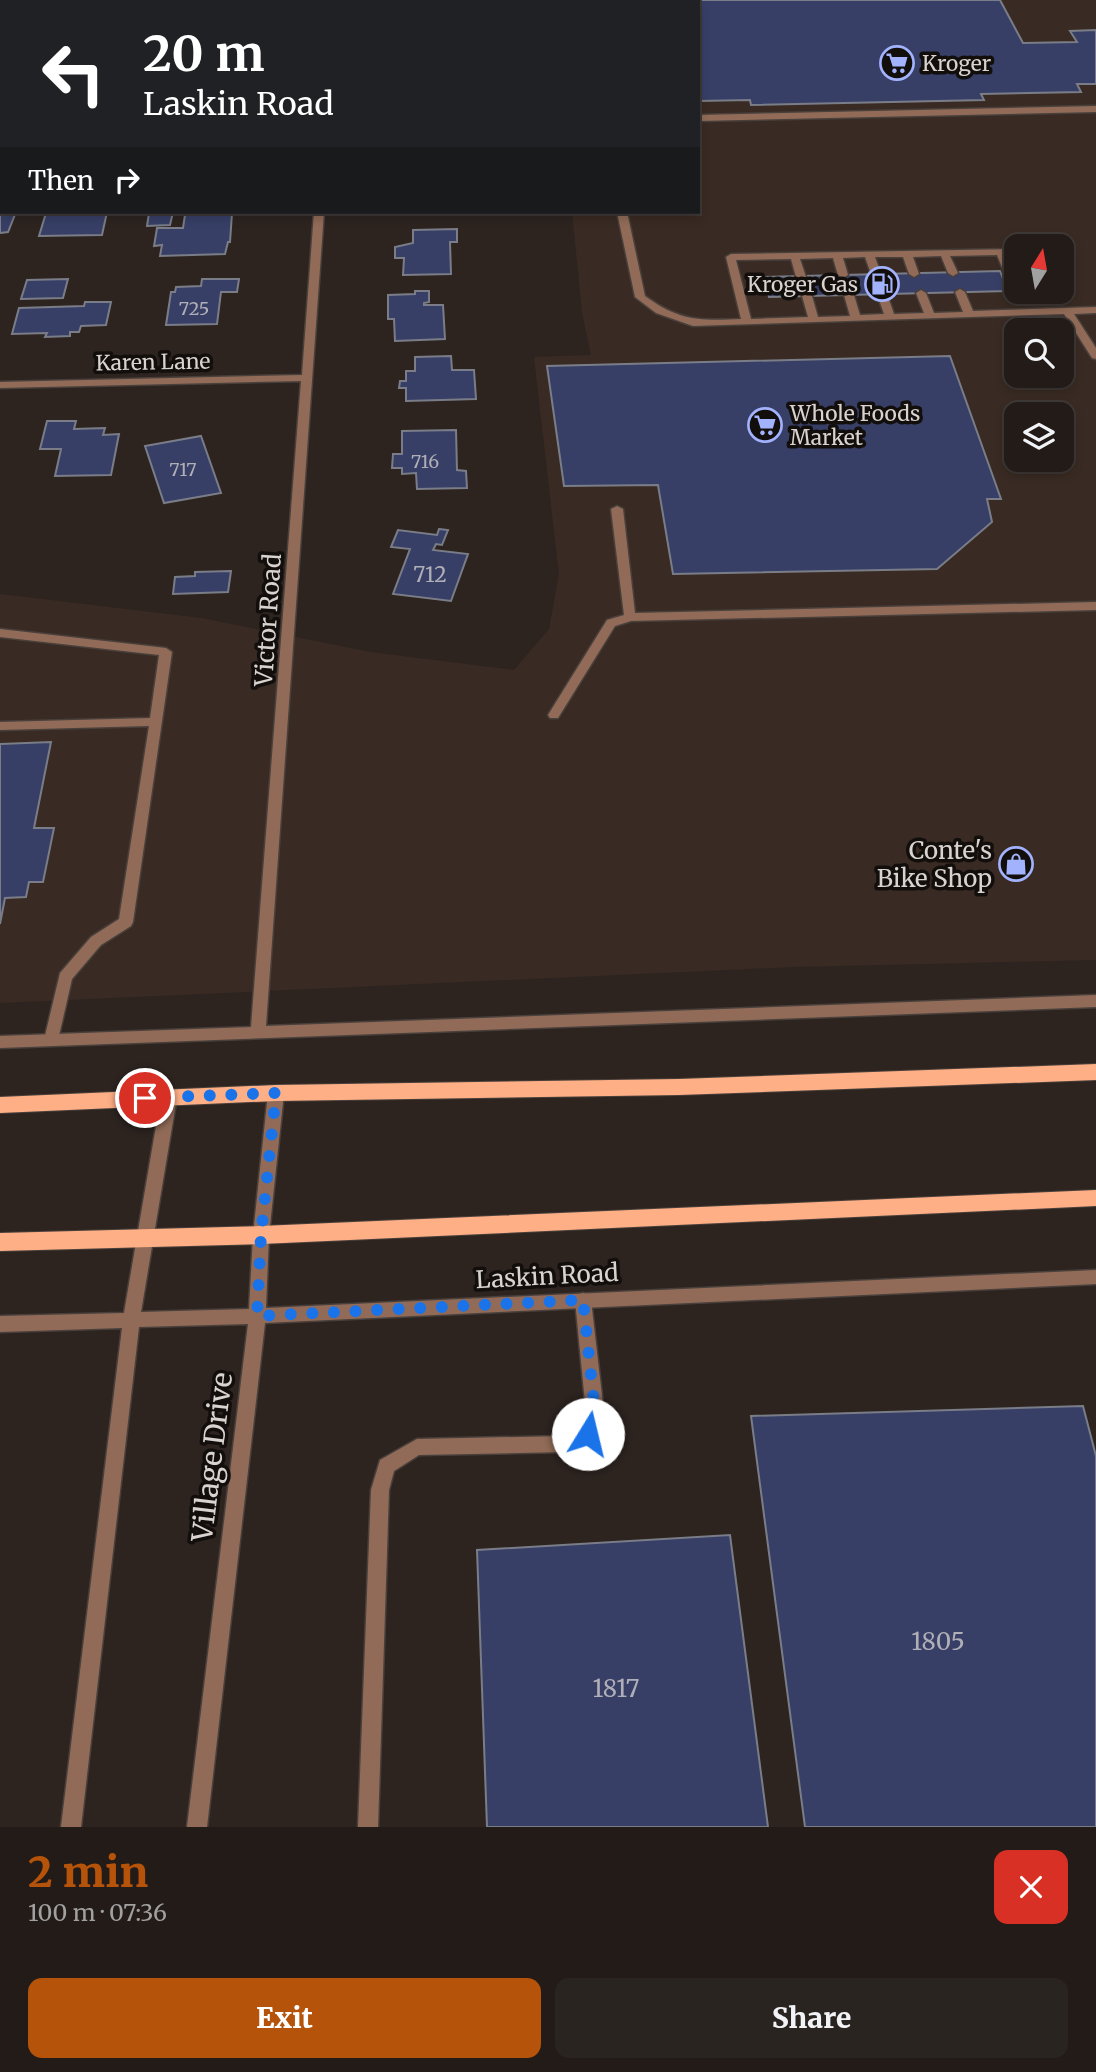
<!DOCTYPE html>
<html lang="en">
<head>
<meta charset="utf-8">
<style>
  body { margin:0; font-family:Merriweather,serif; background:#2a2421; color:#f1f3f6; height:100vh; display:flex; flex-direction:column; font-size:26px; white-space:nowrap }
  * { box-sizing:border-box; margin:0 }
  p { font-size:23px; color:#a2a1a2 }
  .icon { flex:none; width:38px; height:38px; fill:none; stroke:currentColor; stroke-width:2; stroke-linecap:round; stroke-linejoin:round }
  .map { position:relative; height:1827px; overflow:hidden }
  .side { display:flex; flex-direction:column; background:#221b18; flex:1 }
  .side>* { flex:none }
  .top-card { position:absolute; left:0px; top:0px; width:700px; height:214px; box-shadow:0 4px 10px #0003,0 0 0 2px #3f3937; background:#202124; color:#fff; overflow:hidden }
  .needle { width:46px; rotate:11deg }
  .tools { position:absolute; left:1004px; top:234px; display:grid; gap:14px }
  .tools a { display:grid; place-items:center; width:70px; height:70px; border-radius:14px; background:#221b18; box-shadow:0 4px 10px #0003,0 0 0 2px #3f3937; font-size:35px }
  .pin { position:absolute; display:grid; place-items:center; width:60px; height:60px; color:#fff; margin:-30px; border:4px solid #fff; border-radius:50%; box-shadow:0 2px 7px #0007 }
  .me { position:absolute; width:77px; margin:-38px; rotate:9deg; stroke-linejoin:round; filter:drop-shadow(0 0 5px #0008) }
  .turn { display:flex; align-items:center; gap:24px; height:147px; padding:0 28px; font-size:32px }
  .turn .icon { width:91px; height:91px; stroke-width:2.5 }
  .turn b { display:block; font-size:49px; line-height:60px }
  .then { display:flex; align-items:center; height:66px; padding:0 28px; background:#0003; gap:14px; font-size:26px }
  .round { display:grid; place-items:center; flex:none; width:74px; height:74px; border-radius:14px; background:#2a2421 }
  .head { display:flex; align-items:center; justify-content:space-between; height:119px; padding:0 28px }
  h1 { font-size:42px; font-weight:800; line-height:52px; color:#b45309 }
  .action { display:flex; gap:14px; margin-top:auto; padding:14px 28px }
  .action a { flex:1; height:80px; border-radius:14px; background:#b45309; color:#fff; font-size:28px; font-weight:800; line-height:80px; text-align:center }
  .action a+a { background:#2a2421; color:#f1f3f6 }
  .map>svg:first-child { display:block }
  .built { fill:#392b23; fill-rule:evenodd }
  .building { fill:#373f67; stroke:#7a7d87; stroke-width:2 }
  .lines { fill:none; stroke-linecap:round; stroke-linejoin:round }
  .service-casing { stroke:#49403c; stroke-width:3 }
  .minor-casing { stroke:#49403c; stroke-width:3 }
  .primary-casing { stroke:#49403c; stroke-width:2 }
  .service { fill:#916b57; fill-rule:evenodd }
  .minor { fill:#916b57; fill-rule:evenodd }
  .primary { fill:#feaf85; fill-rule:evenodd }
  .route { stroke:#1a73e8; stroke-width:12; stroke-dasharray:0 21.6 }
  .labels { text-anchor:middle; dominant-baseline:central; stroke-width:7; stroke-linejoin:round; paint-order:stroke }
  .far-number-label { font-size:18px; fill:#b0aeb6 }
  .far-poi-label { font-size:21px; fill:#d9d3d0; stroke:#120e0c; text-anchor:start }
  .far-street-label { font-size:21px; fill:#d9d3d0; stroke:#120e0c }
  .number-label { font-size:21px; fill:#b0aeb6 }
  .street-label { font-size:24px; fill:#d9d3d0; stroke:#120e0c }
  .poi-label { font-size:24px; fill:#d9d3d0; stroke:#120e0c; text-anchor:end }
  .near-number-label { font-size:24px; fill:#b0aeb6 }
  .near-street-label { font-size:28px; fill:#d9d3d0; stroke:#120e0c }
</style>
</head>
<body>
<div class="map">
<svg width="1096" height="1827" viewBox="0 0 1096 1827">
  <rect width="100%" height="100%" fill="#2d2420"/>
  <!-- built -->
  <path class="built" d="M550 0H1096V960L793 967 0 1003V594L201 618 370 652 514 670 549 629 559 574 534 357 591 355 582 312 572 212H698V2ZM1017 247H1062V292H1017ZM1017 331H1062V376H1017ZM1017 415H1062V460H1017Z"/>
  <!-- building -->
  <g class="building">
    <path d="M629 0H1000L1023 43 1077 42 1070 31 1096 30V84H1077L1081 92 981 94 984 100 751 105 750 100 698 101V2Z"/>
    <path d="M0 209 16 212 8 232 0 233Z"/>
    <path d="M107 212 102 235 39 236 46 213Z"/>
    <path d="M173 212 170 225 147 226 149 213Z"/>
    <path d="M232 213 230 242H228L225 254 160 256 162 245 154 246 157 228H183L185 215Z"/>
    <path d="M457 229V242H450L451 274 403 275 404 258H395V247L413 243V230Z"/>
    <path d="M1000 271 1008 291 769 297 764 277Z"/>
    <path d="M68 279 63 298 21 299 27 280Z"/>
    <path d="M202 279H239L237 292H221L217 324 166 325 171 292H175L176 287 201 286Z"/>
    <path d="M415 291H429V302L424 303V305H443L445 339 395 341 394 319H388V295L415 294Z"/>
    <path d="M85 302H111L106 325 81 326 79 332H70V336L45 337 47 333 12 334 19 308 84 306Z"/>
    <path d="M451 356 452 370H474L476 399 406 401V388H399L400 381H406V371H415V357Z"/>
    <path d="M950 356 1001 499H987L992 522 937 569 673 574 658 485 564 486 547 366Z"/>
    <path d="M47 421H76L74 429 105 428 103 435 119 434 111 475 55 476 61 449H40Z"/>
    <path d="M456 430 457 470 466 471 467 488 417 489 416 473 402 474V468H392L393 454H402V431Z"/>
    <path d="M201 436 221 493 164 503 145 446Z"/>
    <path d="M439 529 448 530 442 545 436 544 433 550 468 554 451 601 393 594 410 549 391 547 398 530 437 535Z"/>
    <path d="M231 571 228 592 173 594 175 577 195 576V572Z"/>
    <path d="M51 742 34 828H54L43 882H29L26 897 5 898 0 924V744Z"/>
    <path d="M1083 1406 1096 1456V1827H805L751 1416Z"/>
    <path d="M730 1535 768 1827H487L477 1550Z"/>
  </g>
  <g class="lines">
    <!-- service casing -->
    <g class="service-casing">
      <g id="service">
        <path d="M572 0H580L581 2H573Z"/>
        <path d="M1096 106V112L698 121V115Z"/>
        <path d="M617 212H627L645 296C679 321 700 321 741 319L726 257 731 254 1017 249V255H1006L1017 280V292H1022L1017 295 1012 292 997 255 950 256 958 273 953 276 948 273 941 256 913 257 919 274 914 277 909 274 903 257H875L881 274 876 277 871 274 865 257 843 258 848 275 843 278 838 275 833 258 800 259 806 277 801 280 796 277 791 259 736 260 751 319 808 317 802 296 807 293 812 296 818 317 850 316 844 295 849 292 854 295 860 315 884 314 877 294 882 291 887 294 894 314 924 313 916 293 921 290 926 293 934 313 963 312 955 292 960 289 965 292 973 311 1096 307V313L1074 314 1096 348V359L1092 358 1064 314 693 326 656 313 635 297Z"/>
        <path d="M617 506 623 509 635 613 1096 602V610L631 621 615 626 558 718H550L548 715 607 620 624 615 611 509Z"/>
        <path d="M0 629 166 648 172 652 133 922 131 926 101 945 72 979 58 1040 56 1044H46L44 1040 60 973 91 937 119 919 149 726 0 730V722L150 718 159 655 0 637Z"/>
        <path d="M583 1293 589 1295 591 1300 604 1413 594 1440 565 1452 419 1455 394 1471 389 1490 378 1827H358L371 1490 380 1460 417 1439 564 1436 581 1429 586 1413 575 1300 577 1295Z"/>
      </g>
    </g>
    <!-- minor casing -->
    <g class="minor-casing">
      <g id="minor">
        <rect x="328" y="0" width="8" height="2"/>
        <rect x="0" y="12" width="2" height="4"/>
        <rect x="0" y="167" width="2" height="6"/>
        <path d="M314 212H324L266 1026 1096 995V1007L0 1048V1036L251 1027 301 381 0 388V382L302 375Z"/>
        <path d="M276 1087 281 1089 284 1093 269 1235 266 1308 1096 1270V1284L265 1323 207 1827H187L248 1324 139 1327 81 1827H61L122 1328 0 1332V1316L124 1313 161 1097 164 1093 169 1091 174 1093 177 1097 141 1312 249 1309 253 1235 268 1093 271 1089Z"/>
      </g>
    </g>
    <!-- primary casing -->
    <g class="primary-casing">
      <g id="primary">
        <path d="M1096 1064V1080L679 1095 276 1101 0 1113V1097L276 1085 679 1079Z"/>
        <path d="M1096 1190V1206L261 1244 0 1251V1233L261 1226Z"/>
      </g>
    </g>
    <!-- service -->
    <use href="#service" class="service"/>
    <!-- minor -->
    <use href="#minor" class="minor"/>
    <!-- primary -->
    <use href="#primary" class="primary"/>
  </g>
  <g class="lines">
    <!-- route -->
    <path class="route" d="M145 1098 276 1093 261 1235 257 1316 583 1300 595 1413 588 1434"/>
  </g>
  <!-- icons -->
  <defs>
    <g id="supermarket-ring" transform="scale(1.75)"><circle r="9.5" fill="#120e0c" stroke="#a2b2fd" stroke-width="1.5"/><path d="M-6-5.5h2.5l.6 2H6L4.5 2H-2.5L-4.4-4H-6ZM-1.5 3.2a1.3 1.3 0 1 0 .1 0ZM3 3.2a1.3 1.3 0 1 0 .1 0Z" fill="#a2b2fd"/></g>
    <g id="fuel-ring" transform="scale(1.75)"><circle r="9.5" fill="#120e0c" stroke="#a2b2fd" stroke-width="1.5"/><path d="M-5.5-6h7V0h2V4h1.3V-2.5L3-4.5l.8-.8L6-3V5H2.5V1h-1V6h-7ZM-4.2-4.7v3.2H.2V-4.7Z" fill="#a2b2fd"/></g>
    <g id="shop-ring" transform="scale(1.75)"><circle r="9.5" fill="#120e0c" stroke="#a2b2fd" stroke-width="1.5"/><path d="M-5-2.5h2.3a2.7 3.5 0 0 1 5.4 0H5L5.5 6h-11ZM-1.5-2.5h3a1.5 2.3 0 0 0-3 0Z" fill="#a2b2fd"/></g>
  </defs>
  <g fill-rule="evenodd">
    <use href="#supermarket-ring" x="897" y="63"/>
    <use href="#fuel-ring" x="882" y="284"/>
    <use href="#supermarket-ring" x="765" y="425"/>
    <use href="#shop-ring" x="1016" y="864"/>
  </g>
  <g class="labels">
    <!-- far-number labels -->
    <g class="far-number-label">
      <text x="194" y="308">725</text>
      <text x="425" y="461">716</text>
      <text x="183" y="469">717</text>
    </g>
    <!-- far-poi labels -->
    <g class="far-poi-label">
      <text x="922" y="63">Kroger</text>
      <text x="858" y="284" text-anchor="end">Kroger Gas</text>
      <text x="790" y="413">Whole Foods<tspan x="790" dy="24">Market</tspan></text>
    </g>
    <!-- far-street labels -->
    <g class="far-street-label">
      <text transform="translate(153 362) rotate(-1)">Karen Lane</text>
    </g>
    <!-- number labels -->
    <g class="number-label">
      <text x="430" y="574">712</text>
    </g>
    <!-- street labels -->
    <g class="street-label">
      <text transform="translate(268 620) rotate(-86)">Victor Road</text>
      <text transform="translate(547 1276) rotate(-3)">Laskin Road</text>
    </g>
    <!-- poi labels -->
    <g class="poi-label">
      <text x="992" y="850">Conte's<tspan x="992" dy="28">Bike Shop</tspan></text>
    </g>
    <!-- near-number labels -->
    <g class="near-number-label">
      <text x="938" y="1641">1805</text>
      <text x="616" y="1688">1817</text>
    </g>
    <!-- near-street labels -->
    <g class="near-street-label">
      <text transform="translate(212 1457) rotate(-83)">Village Drive</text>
    </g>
  </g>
</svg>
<div class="tools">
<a><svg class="needle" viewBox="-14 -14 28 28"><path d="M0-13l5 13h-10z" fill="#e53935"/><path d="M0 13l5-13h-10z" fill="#a2a1a2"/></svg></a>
<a><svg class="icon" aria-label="search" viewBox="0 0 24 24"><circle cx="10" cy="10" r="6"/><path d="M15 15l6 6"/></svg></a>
<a><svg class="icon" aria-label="layers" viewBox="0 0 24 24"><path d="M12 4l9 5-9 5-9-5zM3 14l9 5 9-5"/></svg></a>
</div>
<div class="pin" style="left:145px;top:1098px;background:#d93025"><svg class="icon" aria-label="arrive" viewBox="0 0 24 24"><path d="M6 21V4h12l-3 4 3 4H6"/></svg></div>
<svg class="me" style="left:588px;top:1434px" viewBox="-20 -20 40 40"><circle r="19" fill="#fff"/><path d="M0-13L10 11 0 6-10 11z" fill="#1a73e8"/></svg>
<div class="top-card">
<div class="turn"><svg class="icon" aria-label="left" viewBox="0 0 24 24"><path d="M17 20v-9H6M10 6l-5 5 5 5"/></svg><div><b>20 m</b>Laskin Road</div></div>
<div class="then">Then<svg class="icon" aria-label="right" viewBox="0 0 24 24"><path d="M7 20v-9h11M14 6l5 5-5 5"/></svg></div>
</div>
</div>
<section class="side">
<div class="head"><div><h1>2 min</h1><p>100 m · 07:36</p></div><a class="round" style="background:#d93025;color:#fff"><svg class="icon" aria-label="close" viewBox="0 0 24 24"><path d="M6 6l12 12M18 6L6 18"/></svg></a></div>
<div class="action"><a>Exit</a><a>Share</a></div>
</section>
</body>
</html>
